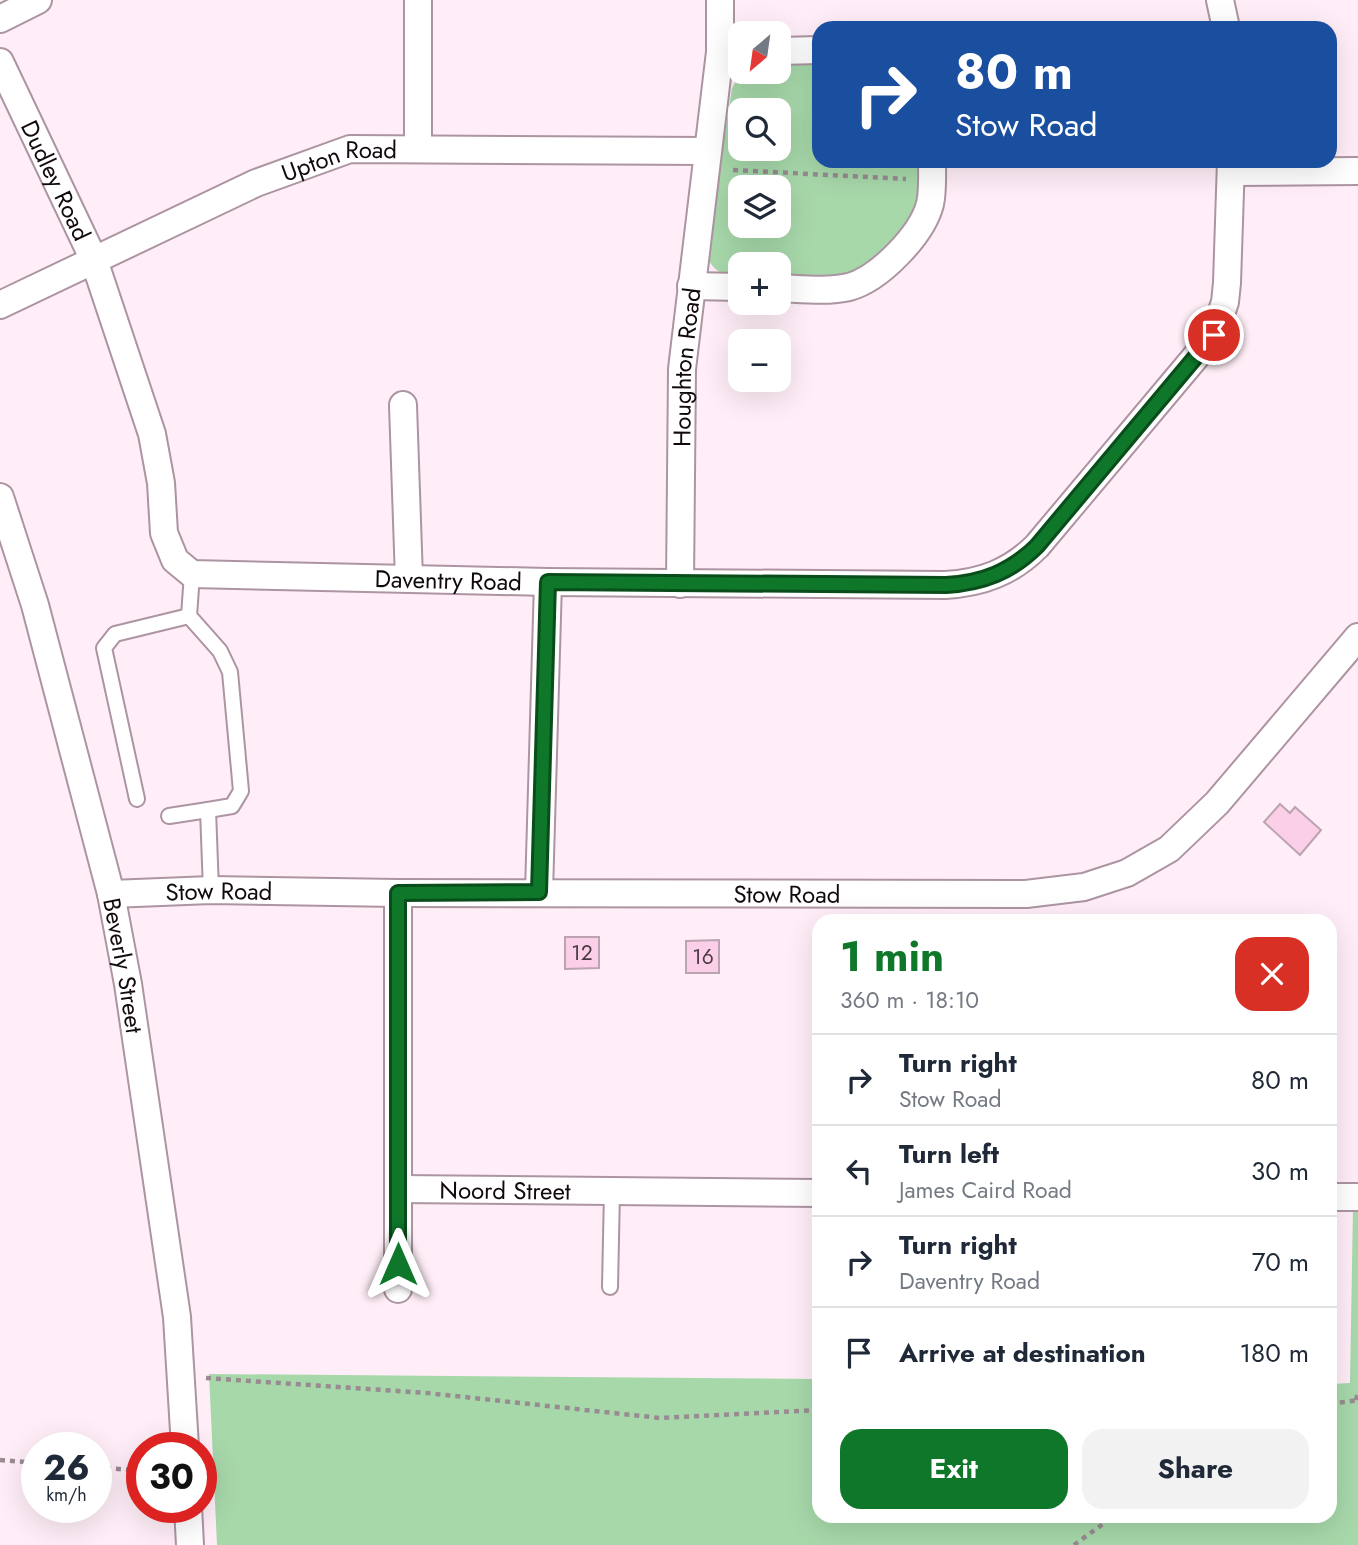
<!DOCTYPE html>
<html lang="en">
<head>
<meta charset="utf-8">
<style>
  body { margin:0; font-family:Jost,sans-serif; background:#f2f2f3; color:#1f2937; height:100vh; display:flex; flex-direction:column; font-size:26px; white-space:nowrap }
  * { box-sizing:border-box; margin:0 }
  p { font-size:23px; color:#747a83 }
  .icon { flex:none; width:38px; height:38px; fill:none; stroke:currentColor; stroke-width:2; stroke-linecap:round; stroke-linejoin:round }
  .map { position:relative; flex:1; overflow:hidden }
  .side { position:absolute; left:812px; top:914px; width:525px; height:609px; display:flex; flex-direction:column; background:#fff; border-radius:21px; box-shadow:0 7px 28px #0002 }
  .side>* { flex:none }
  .banner { position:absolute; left:812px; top:21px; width:525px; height:147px; border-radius:21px; box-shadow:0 7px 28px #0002; background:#1a4fa0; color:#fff; overflow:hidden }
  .needle { width:46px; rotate:209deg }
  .controls { position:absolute; left:728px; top:21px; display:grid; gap:14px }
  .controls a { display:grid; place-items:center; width:63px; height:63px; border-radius:14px; background:#fff; box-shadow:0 7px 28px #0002; font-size:35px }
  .speed { position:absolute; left:21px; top:1432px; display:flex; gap:14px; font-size:35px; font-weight:700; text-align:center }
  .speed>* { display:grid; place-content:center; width:91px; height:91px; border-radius:50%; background:#fff; box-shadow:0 7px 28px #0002; line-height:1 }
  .speed small { font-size:18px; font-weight:400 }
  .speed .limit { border:10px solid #d22; background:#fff; color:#111 }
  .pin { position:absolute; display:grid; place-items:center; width:60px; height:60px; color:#fff; margin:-30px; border:4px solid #fff; border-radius:50%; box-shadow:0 2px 7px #0007 }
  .me { position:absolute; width:77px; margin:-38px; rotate:0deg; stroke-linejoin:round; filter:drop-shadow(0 0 5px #0008) }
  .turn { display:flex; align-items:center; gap:24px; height:147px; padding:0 28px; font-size:32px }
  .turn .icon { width:91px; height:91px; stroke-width:2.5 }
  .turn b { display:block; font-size:49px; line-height:60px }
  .round { display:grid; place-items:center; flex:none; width:74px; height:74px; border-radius:21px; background:#f2f2f3 }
  .overview { display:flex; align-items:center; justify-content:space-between; height:119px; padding:0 28px }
  h1 { font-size:42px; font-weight:700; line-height:52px; color:#0e772a }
  .primary-button { display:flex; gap:14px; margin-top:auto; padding:14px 28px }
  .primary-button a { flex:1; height:80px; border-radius:21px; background:#0e772a; color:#fff; font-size:28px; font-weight:700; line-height:80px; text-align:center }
  .primary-button a+a { background:#f2f2f3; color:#1f2937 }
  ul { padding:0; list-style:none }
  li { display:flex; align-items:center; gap:21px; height:91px; padding:0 28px; border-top:2px solid #e0e1e3 }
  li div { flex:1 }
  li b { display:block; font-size:26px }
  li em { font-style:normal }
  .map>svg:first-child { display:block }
  .green { fill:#a7d8aa; fill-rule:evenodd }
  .building { fill:#facfe7; stroke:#bca3b1; stroke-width:2 }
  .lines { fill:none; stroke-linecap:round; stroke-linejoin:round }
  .lane-casing { stroke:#ad94a2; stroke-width:18 }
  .street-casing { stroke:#ad94a2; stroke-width:30 }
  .path { stroke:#988b92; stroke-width:4.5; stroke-dasharray:5 5; stroke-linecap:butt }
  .lane { stroke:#fff; stroke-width:14 }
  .street { stroke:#fff; stroke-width:26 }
  .route-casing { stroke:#094d1b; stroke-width:18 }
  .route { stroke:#0e772a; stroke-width:12 }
  .labels { text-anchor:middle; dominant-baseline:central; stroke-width:5; stroke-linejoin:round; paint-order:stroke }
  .number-label { font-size:21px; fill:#4b3a44 }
  .street-label { font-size:24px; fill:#11090d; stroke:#ffeef7 }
</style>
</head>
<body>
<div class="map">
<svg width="1358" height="1545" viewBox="0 0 1358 1545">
  <rect width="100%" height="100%" fill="#ffeef7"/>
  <!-- green -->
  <g class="green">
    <path d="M779 59H819V161H921L920 202 915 215 873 265 843 278H779V264H740V277C723 276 713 271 706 255L732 88 741 72H779ZM740 110H779V149H740ZM740 187H779V226H740Z"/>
    <path d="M1353 1208H1358V1545H217L209 1374 819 1379V1516H1330V1384L1350 1383Z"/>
  </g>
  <!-- building -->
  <g class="building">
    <path d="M1280 804 1290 813 1295 807 1321 830 1300 855 1264 822Z"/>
    <path d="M565 937H599V968L565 969Z"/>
    <path d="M719 940V973H686V941Z"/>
  </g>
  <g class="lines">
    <!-- lane casing -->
    <g class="lane-casing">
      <g id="lane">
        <path d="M192 574 189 616 220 651 230 672 241 791 232 806 208 810 211 890"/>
        <path d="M137 799 104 648 115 634 189 616"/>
        <path d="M169 816 208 810"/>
        <path d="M610 1287 612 1191"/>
      </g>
    </g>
    <!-- street casing -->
    <g class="street-casing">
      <g id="street">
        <path d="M1220 0 1226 28"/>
        <path d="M0 19 38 0"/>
        <path d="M779 51 819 50"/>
        <path id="s1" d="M0 62 94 260 152 434 161 483 164 533 175 560 192 574 548 582 945 585C982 583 1011 572 1037 546L1214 335 1225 302 1227 283 1231 161"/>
        <path d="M418 149V0"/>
        <path d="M1231 172 1358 171"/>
        <path d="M691 286 740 287"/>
        <path d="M779 288C802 289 827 292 849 287 879 279 922 235 930 204 933 191 932 175 932 161"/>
        <path id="s2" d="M0 305 256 183 350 149 707 151"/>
        <path d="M403 405 409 579"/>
        <path id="s3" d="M0 497 35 605 111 894 128 984 177 1317 185 1447"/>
        <path id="s4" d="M680 584 682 369 720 52V0"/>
        <path d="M539 892 548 582"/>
        <path id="s5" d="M111 894 211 890 398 893 1026 894 1084 887 1127 873 1169 849 1217 803 1358 637"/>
        <path id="s6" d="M398 1189 819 1193"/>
        <path d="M1330 1197H1358"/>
        <path d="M398 1289V893"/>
        <path d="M188 1507 190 1545"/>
      </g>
    </g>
    <!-- path -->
    <g class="path">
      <path d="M733 170 906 179"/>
      <path d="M206 1378 427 1393 660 1418 819 1410"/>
      <path d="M1356 1400 1358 1392"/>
      <path d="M1330 1404 1358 1400"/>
      <path d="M0 1460 37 1463"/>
      <path d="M96 1467 142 1471"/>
      <path d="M1074 1545 1114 1516"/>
    </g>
    <!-- lane -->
    <use href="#lane" class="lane"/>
    <!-- street -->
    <use href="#street" class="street"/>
  </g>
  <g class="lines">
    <!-- route casing -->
    <g class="route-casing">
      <path id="route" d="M398 1264V893L539 892 548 582 946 585C982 583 1011 572 1037 546L1214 335"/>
    </g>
    <!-- route -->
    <use href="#route" class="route"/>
  </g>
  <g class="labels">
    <!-- number labels -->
    <g class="number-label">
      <text x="582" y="953">12</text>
      <text x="703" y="957">16</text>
    </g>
    <!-- street labels -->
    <g class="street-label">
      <text stroke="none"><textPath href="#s2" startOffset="371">Upton Road</textPath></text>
      <text stroke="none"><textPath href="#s1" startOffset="131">Dudley Road</textPath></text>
      <text stroke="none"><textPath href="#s4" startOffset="217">Houghton Road</textPath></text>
      <text stroke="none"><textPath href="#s1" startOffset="810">Daventry Road</textPath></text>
      <text stroke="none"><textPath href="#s5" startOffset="108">Stow Road</textPath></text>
      <text stroke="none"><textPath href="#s5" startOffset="676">Stow Road</textPath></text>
      <text stroke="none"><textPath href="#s3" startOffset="485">Beverly Street</textPath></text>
      <text stroke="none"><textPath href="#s6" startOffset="107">Noord Street</textPath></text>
    </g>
  </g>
</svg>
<div class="controls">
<a><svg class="needle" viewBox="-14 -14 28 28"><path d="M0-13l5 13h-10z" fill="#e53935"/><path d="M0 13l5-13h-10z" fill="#747a83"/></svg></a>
<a><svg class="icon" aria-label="search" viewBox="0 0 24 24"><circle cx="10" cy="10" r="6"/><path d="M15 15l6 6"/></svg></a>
<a><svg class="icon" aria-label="layers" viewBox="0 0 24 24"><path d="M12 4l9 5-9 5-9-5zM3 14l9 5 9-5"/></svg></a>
<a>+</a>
<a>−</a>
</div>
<div class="speed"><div>26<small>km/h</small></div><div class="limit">30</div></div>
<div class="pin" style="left:1214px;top:335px;background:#d93025"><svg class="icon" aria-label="arrive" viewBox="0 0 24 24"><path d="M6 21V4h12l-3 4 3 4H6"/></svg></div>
<svg class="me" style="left:398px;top:1264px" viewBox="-20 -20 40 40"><path d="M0-17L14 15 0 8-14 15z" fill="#0e772a" stroke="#fff" stroke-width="4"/></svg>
<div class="banner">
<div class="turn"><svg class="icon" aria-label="right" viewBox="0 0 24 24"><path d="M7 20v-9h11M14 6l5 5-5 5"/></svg><div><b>80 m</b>Stow Road</div></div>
</div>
<section class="side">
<div class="overview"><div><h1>1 min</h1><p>360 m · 18:10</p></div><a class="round" style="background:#d93025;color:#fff"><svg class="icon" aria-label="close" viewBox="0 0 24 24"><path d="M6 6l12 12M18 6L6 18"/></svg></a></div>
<ul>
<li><svg class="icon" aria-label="right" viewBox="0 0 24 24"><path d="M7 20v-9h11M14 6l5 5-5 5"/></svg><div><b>Turn right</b><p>Stow Road</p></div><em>80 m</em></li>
<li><svg class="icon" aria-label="left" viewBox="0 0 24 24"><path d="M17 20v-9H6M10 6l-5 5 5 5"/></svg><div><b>Turn left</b><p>James Caird Road</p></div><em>30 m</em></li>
<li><svg class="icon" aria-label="right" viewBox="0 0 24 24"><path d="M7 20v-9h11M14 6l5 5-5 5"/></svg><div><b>Turn right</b><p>Daventry Road</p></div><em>70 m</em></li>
<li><svg class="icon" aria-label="arrive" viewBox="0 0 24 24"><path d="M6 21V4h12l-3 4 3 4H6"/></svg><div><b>Arrive at destination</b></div><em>180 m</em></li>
</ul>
<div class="primary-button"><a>Exit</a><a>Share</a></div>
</section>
</div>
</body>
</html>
